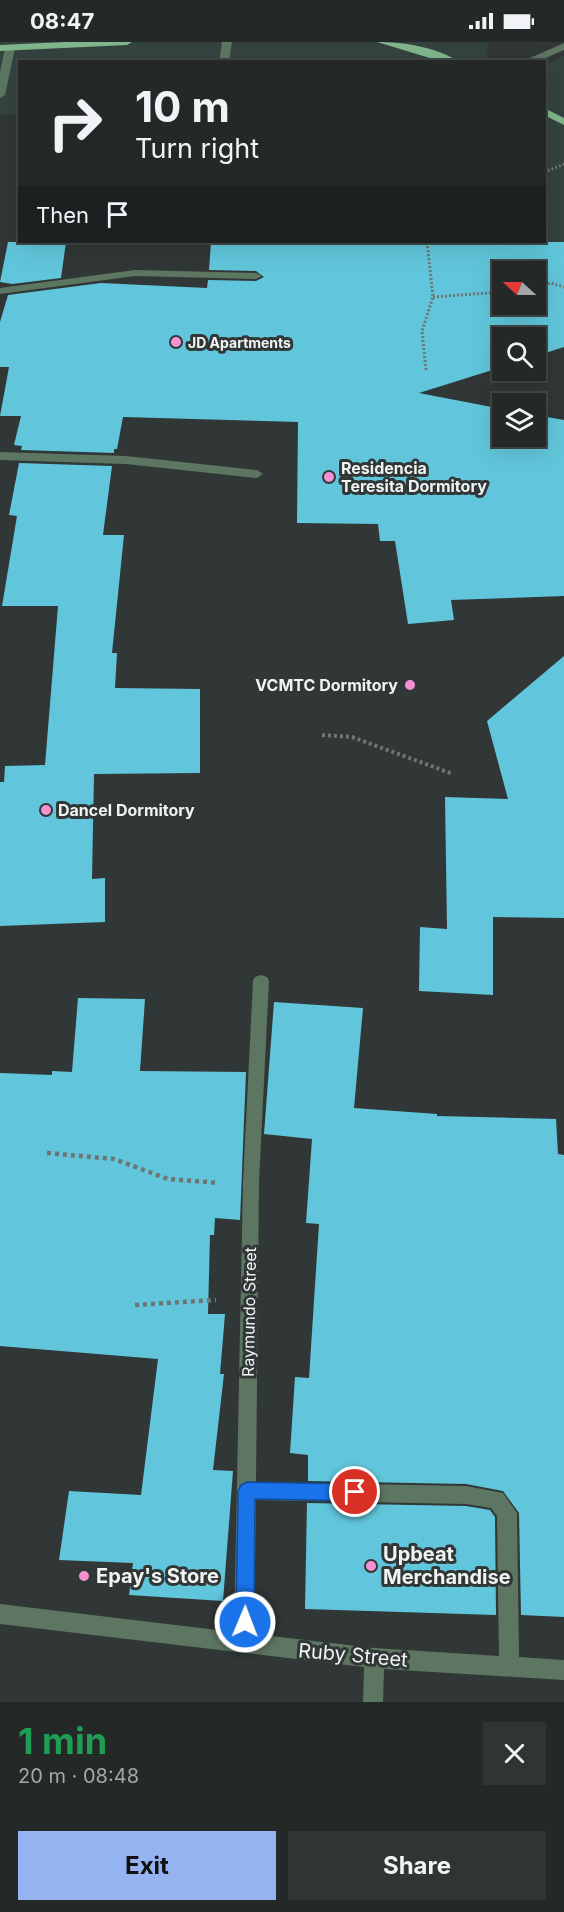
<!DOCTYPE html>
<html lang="en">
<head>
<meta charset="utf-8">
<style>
  body { margin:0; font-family:Inter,sans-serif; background:#303534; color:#f1f3f6; height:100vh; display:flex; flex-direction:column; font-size:22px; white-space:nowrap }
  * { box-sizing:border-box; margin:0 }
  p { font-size:20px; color:#a3a6a8 }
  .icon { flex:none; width:33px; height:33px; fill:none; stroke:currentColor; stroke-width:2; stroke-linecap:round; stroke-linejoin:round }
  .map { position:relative; height:1660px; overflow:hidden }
  .sheet { display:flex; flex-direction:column; background:#242928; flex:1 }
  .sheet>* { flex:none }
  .hud { position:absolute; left:18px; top:18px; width:528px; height:183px; border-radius:0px; box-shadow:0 6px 24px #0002,0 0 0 2px #414545; background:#242928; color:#f1f3f6; overflow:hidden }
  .needle { width:39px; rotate:291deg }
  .controls { position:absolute; left:492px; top:219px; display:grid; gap:12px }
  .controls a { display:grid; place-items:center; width:54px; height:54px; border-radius:0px; background:#242928; box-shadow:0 6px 24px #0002,0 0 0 2px #414545; font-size:30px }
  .pin { position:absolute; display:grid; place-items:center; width:51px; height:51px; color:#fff; margin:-26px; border:3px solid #fff; border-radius:50%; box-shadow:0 2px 6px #0007 }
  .me { position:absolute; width:66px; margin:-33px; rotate:1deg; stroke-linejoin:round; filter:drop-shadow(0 0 4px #0008) }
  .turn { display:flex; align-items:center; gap:21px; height:126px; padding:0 18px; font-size:27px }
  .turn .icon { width:78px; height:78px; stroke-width:2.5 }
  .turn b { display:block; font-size:42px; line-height:51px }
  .then { display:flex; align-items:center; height:57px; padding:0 18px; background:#0003; gap:12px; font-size:22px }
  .round { display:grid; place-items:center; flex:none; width:63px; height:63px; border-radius:0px; background:#303534 }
  .summary { display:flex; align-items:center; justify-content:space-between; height:102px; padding:0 18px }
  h1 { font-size:36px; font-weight:700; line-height:45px; color:#1e9e55 }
  .action { display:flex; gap:12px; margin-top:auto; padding:12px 18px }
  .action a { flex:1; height:69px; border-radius:0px; background:#95b2f1; color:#111; font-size:24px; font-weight:700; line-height:69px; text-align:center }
  .action a+a { background:#303534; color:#f1f3f6 }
  .status { display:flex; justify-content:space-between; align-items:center; height:42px; padding:0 30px; background:#242928; direction:ltr }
  .status svg { height:16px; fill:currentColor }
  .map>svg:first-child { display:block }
  .built { fill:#344340 }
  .building { fill:#61c6db; fill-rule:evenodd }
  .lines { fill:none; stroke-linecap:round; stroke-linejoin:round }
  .path-far2 { stroke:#6f7574; stroke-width:3; stroke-dasharray:2 2; stroke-linecap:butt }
  .path-far1 { stroke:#6f7574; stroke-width:4; stroke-dasharray:3 3; stroke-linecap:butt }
  .path { stroke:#6f7574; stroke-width:4.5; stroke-dasharray:4 4; stroke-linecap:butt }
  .minor { fill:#5d7661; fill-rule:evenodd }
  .major { fill:#80b68b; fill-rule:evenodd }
  .route { fill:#1a73e8; stroke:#114b97; stroke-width:1.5 }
  .poi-dot { fill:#f491d3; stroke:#303736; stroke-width:2 }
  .labels { text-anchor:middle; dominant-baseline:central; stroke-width:6; stroke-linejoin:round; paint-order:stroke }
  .far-poi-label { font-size:14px; font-weight:bold; fill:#f0f4f3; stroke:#303736; text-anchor:start }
  .poi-label { font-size:16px; font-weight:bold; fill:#f0f4f3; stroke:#303736; text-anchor:start }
  .street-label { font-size:16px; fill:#f0f4f3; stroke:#303736 }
  .near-poi-label { font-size:20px; font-weight:bold; fill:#f0f4f3; stroke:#303736; text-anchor:start }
  .near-street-label { font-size:20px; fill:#f0f4f3; stroke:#303736 }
</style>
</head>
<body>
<div class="status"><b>08:47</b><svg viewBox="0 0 49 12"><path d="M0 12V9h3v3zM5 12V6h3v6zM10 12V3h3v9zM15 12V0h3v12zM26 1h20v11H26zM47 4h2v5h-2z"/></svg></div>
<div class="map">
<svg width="564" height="1660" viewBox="0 0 564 1660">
  <rect width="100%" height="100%" fill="#303736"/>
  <!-- built -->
  <g class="built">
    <path d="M0 0H488L487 20H20L19 72H0Z"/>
    <path d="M564 14V237L506 208 501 200H544L545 23Z"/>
  </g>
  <!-- building -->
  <g class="building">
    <path d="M8 200H66L61 236 12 242 0 240Z"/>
    <path d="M211 200H564V305L536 314V296H502V325L419 351 502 367V394H536V373L564 378V554L451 558 454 578 408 582 395 499H380L378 482 297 481 298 380 123 375 117 407H114V411L21 408 22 404 14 403 21 374H0L9 325H0V280L8 253 101 241 207 246 208 238 256 239 264 235 256 229 209 228ZM502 230H536V262H502Z"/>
    <path d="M19 421 112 424 103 493H124L112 611H117L115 646 200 647V731L94 732 92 837 105 836V880L0 884V740H4L5 724 45 723 58 564H2L17 474 9 473Z"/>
    <path d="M564 614V876L493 875V953L419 949 420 885 447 887 445 755 508 757 487 679Z"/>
    <path d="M78 956 145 957 140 1029 246 1030 240 1178 215 1176 214 1193H210L208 1272H225L220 1332H224L213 1428 233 1429 223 1559 129 1553 133 1521 59 1518 69 1449 141 1453 158 1317 0 1304V1031L52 1033V1029L72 1030Z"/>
    <path d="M274 960 363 966 354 1066 437 1072V1074L556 1077 558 1112 564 1113V1575L521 1573 519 1471 503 1449 466 1442 308 1439V1413L290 1411 295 1335 309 1336 319 1182 306 1181 312 1097 264 1092Z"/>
    <path d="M307 1461 466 1464 490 1468 495 1475 496 1573 305 1567Z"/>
  </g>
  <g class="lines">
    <!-- path-far2 -->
    <g class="path-far2">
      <path d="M544 130 564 122"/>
      <path d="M536 244 551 241 564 245"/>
      <path d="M433 255 502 250"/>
      <path d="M426 328 422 289 433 255 427 200"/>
    </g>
    <!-- path-far1 -->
    <path class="path-far1" d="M322 693 352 695 453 732"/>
    <!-- path -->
    <g class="path">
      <path d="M47 1111 114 1117 168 1137 219 1141"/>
      <path d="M135 1263 216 1258"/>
    </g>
    <!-- minor -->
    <g class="minor">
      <path d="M222 0H232L229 20H219Z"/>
      <path d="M564 1V8L536 20H521Z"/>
      <path d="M10 3 15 6 5 53 0 56V30L5 6Z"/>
      <path d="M135 228 256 231 262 234 256 237 135 234 0 252V246Z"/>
      <path d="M0 410 126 414 257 428 263 432 257 436 126 422 0 418Z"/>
      <path d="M261 933 267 935 269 939 259 1140 256 1440 466 1444 503 1451 517 1471 519 1615 564 1618V1638L384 1627 383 1660H363L364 1625 0 1582V1562L234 1590 243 1140 253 939 255 935ZM256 1458 466 1462 491 1466 497 1474 499 1614 374 1606 254 1592Z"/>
    </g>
    <!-- major -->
    <g class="major">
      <path d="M65 0H132L127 3 0 9V3Z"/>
      <path d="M377 0C403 0 437 5 459 20H443Z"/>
      <path d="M544 66 564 76V83L544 73Z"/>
    </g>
  </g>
  <!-- route -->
  <path class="route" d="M247 1440 355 1442 361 1444 364 1450 361 1456 355 1459 255 1457 254 1580 251 1586 245 1589 238 1586 236 1580 238 1449 241 1443Z"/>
  <!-- markers -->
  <g class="poi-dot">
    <circle cx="176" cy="300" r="6"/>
    <circle cx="329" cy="435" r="6"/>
    <circle cx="410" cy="643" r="6"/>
    <circle cx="46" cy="768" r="6"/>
    <circle cx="371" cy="1524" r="6"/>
    <circle cx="84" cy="1534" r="6"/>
  </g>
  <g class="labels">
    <!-- far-poi labels -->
    <g class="far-poi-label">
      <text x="188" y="300">JD Apartments</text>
    </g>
    <!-- poi labels -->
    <g class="poi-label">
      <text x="341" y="426">Residencia<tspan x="341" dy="18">Teresita Dormitory</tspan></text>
      <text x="398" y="643" text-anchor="end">VCMTC Dormitory</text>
      <text x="58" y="768">Dancel Dormitory</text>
    </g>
    <!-- street labels -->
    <g class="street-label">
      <text transform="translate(249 1270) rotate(-89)">Raymundo Street</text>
    </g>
    <!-- near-poi labels -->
    <g class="near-poi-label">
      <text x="383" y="1512">Upbeat<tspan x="383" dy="23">Merchandise</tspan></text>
      <text x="96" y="1534">Epay's Store</text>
    </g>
    <!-- near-street labels -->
    <g class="near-street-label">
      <text transform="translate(353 1613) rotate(5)">Ruby Street</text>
    </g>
  </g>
</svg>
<div class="controls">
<a><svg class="needle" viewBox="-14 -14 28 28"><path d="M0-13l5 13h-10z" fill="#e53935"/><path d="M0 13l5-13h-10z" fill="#a3a6a8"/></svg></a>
<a><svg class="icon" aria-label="search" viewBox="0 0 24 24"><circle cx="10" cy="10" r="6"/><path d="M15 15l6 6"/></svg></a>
<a><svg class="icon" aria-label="layers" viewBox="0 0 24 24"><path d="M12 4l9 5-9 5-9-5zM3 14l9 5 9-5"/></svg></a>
</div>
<div class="pin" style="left:355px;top:1450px;background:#d93025"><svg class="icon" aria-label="arrive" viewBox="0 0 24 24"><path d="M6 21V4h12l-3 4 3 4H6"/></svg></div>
<svg class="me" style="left:245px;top:1580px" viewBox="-20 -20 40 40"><circle r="17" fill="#1a73e8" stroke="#fff" stroke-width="3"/><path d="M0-11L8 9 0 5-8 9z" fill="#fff"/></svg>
<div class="hud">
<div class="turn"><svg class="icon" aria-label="right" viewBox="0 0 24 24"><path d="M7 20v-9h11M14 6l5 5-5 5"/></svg><div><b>10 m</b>Turn right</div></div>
<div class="then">Then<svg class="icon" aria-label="arrive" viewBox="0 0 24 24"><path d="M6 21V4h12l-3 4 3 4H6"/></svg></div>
</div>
</div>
<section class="sheet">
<div class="summary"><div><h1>1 min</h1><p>20 m · 08:48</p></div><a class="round"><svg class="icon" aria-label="close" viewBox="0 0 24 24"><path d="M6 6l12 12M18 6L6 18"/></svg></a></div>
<div class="action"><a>Exit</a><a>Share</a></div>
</section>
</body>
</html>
